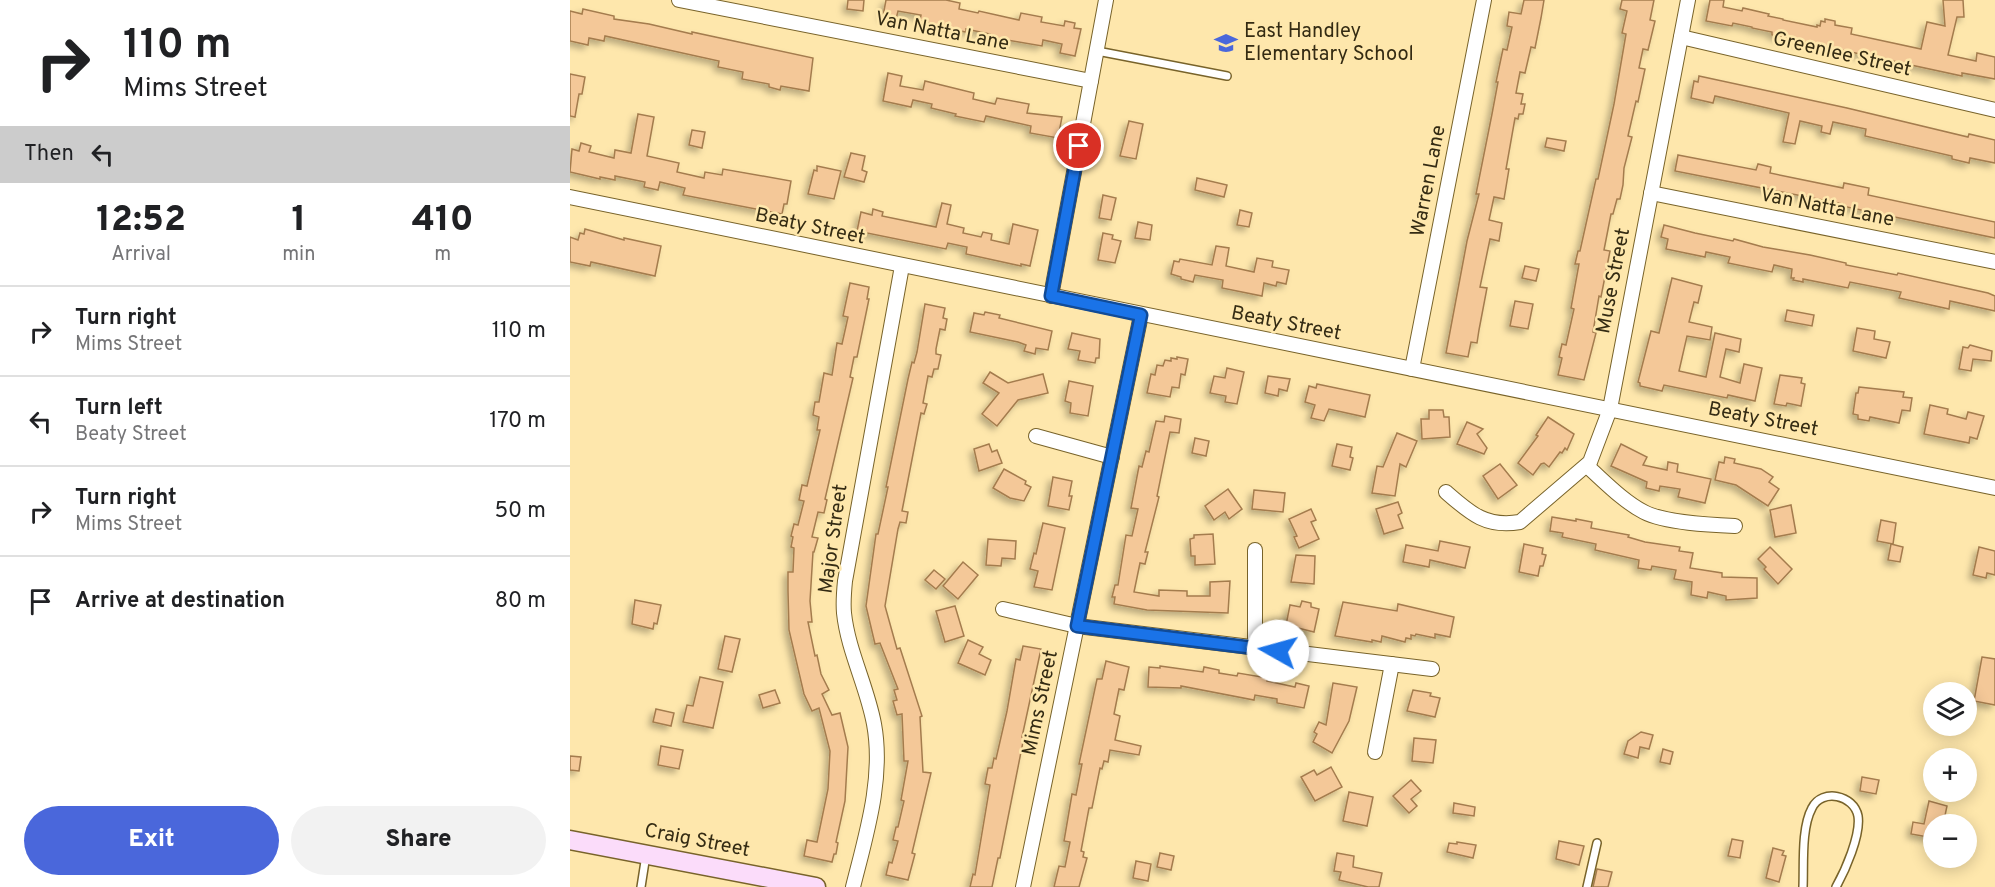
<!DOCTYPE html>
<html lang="en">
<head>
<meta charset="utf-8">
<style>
  body { margin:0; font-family:Overpass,sans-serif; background:#f2f2f2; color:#202124; height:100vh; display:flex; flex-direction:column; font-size:22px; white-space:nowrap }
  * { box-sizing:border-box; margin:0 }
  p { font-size:20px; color:#757577 }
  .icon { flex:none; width:33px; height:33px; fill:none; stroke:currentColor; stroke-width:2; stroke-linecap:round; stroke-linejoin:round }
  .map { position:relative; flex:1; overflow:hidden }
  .details { display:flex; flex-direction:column; background:#fff; width:570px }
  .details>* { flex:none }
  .hud { background:#fff; color:#202124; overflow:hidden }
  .fabs { position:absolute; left:1353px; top:682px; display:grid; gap:12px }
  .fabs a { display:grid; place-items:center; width:54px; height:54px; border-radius:50%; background:#fff; box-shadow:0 3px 15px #0003; font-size:30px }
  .pin { position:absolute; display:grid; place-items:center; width:51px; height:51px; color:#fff; margin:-26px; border:3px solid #fff; border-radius:50%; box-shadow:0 2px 6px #0007 }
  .me { position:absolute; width:66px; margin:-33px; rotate:277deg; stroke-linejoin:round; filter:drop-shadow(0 0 4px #0008) }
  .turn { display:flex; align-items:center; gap:21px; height:126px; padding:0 24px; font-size:27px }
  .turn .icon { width:78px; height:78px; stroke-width:2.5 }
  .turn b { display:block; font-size:42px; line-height:51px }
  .then { display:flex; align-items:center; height:57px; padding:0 24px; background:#0003; gap:12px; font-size:22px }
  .eta { display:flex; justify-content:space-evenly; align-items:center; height:102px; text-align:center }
  .eta b { font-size:36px; font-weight:800; line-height:42px }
  .button { display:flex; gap:12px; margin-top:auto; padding:12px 24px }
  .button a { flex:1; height:69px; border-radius:36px; background:#4a67db; color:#fff; font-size:24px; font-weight:800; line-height:69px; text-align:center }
  .button a+a { background:#f2f2f2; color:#202124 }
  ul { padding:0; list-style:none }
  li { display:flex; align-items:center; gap:18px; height:90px; padding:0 24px; border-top:2px solid #e0e0e0 }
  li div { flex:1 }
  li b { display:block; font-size:22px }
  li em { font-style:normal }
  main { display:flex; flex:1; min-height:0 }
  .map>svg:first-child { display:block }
  .building { fill:#f4c898; stroke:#a47c4e; stroke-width:1.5; filter:url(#shadow) }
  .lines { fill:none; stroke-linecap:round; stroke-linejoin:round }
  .lane-casing { stroke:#78632a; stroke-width:10 }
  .street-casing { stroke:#78632a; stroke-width:16 }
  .secondary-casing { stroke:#78632a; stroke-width:21 }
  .lane { stroke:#fff; stroke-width:7 }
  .street { stroke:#fff; stroke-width:14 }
  .secondary { stroke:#fbdcfa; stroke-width:18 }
  .route-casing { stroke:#114b97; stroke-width:15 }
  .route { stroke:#1a73e8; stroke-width:10 }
  .labels { text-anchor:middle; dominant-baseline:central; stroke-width:5; stroke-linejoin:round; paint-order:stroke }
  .street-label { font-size:20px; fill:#342b13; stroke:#fee7ac }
  .poi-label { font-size:20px; fill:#342b13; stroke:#fee7ac; text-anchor:start }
</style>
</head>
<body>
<main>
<section class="details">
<div class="hud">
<div class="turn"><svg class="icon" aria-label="right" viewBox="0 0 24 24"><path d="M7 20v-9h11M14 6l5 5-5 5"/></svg><div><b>110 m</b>Mims Street</div></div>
<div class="then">Then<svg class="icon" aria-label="left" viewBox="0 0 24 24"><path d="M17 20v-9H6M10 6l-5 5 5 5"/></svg></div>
</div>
<div class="eta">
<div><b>12:52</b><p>Arrival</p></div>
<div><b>1</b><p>min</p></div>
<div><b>410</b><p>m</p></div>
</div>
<ul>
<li><svg class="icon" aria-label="right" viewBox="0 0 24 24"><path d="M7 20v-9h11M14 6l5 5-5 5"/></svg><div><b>Turn right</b><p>Mims Street</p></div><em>110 m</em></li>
<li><svg class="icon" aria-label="left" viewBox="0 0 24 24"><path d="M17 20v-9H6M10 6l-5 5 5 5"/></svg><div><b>Turn left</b><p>Beaty Street</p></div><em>170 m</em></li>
<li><svg class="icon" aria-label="right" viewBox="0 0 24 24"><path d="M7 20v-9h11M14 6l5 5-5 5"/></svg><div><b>Turn right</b><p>Mims Street</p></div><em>50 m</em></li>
<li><svg class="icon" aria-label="arrive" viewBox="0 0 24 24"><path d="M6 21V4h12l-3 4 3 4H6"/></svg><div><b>Arrive at destination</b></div><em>80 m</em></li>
</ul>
<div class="button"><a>Exit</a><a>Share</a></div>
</section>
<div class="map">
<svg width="1425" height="887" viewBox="0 0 1425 887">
  <defs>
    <filter id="shadow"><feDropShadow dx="-4" dy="4" stdDeviation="3" flood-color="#0004"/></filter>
  </defs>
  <rect width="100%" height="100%" fill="#fee7ac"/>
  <!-- building -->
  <g class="building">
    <path d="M278 0H294L293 11 277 9Z"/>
    <path d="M316 0H376L390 3 389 9 408 13 409 11 449 20 451 13 472 17 471 22 494 26 495 21 505 23 504 28 511 29 505 56 490 53 492 44 473 40 472 46 419 37 420 34 396 29V32L368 27V25L350 21 351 15 328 11 326 19 313 16Z"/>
    <path d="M954 0H974L971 18 965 48 961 47 955 73 950 72 946 93 953 94 951 104H955L953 114H949L948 119 945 118 936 169H939L934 199 924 197 919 220 932 223 929 241 920 239 910 287 917 288 909 330 907 343 901 342 898 357 876 353 897 241 909 194H906L922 114 928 82H926L933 49 937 50 942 27 937 26 939 12 951 14Z"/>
    <path d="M1052 0H1084L1080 20 1085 21 1078 50 1073 49 1069 68 1075 69 1068 102 1066 101 1058 136 1062 137 1054 168 1053 185 1050 199H1047L1043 214H1041L1034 250 1040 251 1031 297 1029 296 1023 332 1026 333 1014 380 988 375 992 358 989 357 992 344 996 345 1004 309 1001 308 1009 264H1005L1008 251H1010L1026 179H1028L1044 104 1056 34 1052 33 1057 11 1050 9Z"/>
    <path d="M1140 0H1154L1153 7 1172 11 1173 8 1199 14 1198 16 1213 19V20L1247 27V25L1250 26 1251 21 1255 22V19L1265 21V25L1282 28 1281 34 1351 49 1357 22 1375 26 1373 0H1393L1394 17H1387L1378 55 1406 61 1407 53 1425 57V79L1392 73V76L1202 35V32L1182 28V27L1163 23 1162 26 1136 21Z"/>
    <path d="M13 9 44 16V19L79 24 122 34V32L243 58 239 91 211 86 210 90 199 87V84L172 79 173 72 148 67 149 61 35 36 34 41 19 38 18 45 0 41V11L12 14Z"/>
    <path d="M318 73 332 76 330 86 353 90 355 81 404 93 403 99 425 104 427 98 459 104 457 113 492 117 488 138 460 133 461 126 416 116 414 122 385 116 386 114 361 108 362 104 343 100 341 107 313 101Z"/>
    <path d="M0 74 15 77 12 94H9L5 117 0 116Z"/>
    <path d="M1129 76 1277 108 1398 137 1399 134 1425 140V163L1400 158 1399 163 1382 159V156L1295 136 1296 129 1263 122 1260 134 1251 132 1252 126 1230 121 1225 144 1213 142 1219 113 1145 96 1143 103 1121 98 1124 81 1128 82Z"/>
    <path d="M68 114 84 117 77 156 109 163 107 172 134 178 135 172 152 175 153 169 221 181 217 204H214L212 214 113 195 115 188 90 182 88 190 74 187 75 182 45 176V180L30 177V179L0 172 2 149 9 151 11 143 21 146 19 152 44 158 45 150 61 153Z"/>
    <path d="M559 121 573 124 566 159 550 156Z"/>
    <path d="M122 130 135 132 132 148 119 145Z"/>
    <path d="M977 138 996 141 994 151 975 147Z"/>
    <path d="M281 153 295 156 292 170 297 172 294 182 274 177Z"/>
    <path d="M1108 155 1186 170 1188 164 1201 167 1200 173 1273 188 1274 183 1299 188 1298 195 1425 222V238L1272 206 1273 204 1105 171Z"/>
    <path d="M247 166 271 171 264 199 238 194 244 170 247 171Z"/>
    <path d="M627 178 657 185 654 197 625 190Z"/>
    <path d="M533 195 546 198 541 220 529 218Z"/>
    <path d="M372 203 381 205 377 224 394 228 393 233 411 237 413 232 422 234 421 240 439 244 443 224 468 230 460 266 451 264V266L396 254 397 247 378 243 376 249 287 231 291 212 302 215 303 209 313 212 312 216 366 227Z"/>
    <path d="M670 210 682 213 679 227 667 225Z"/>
    <path d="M568 222 582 225 580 240 565 238Z"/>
    <path d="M1094 225 1125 233 1163 241 1164 239 1193 247 1240 255 1276 263V265L1327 275 1328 273 1418 293 1425 296V311L1380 301 1379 309 1329 298 1331 292 1280 282 1278 288 1233 279V282L1223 280 1224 278H1221L1222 269 1204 265 1202 272 1158 263 1160 257 1136 252 1135 257 1096 249 1098 239 1091 237Z"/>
    <path d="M15 229 54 240V238L91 246 85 276 21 262 20 266 0 262V237L8 240 10 233 14 234Z"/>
    <path d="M533 233 543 235 542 239 551 241 545 263 528 260Z"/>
    <path d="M646 246 659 248 656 266 684 272 687 258 703 261 702 267 719 270 716 284 707 282 706 286 694 283 692 296 652 288 653 280 625 275 623 282 611 279V277L601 274 604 261 609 262 610 259 642 265Z"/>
    <path d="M955 266 969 269 966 281 952 278Z"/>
    <path d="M1102 278 1132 286 1128 303 1124 302 1119 322 1142 327 1140 340 1117 336 1109 371 1136 377 1145 333 1171 339 1169 352 1156 349 1150 377 1170 383 1174 364 1192 368 1185 401 1158 395 1157 398 1094 385 1092 391 1070 386V383L1068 382 1081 331 1089 333Z"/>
    <path d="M280 283 299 287 297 299H299L287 357H284L280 377 283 378 280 391 255 499 257 500 254 513 248 512 242 537 248 538 244 552H243L240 601 242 622H238L245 656 247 655 251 674 259 690 252 694 262 715 270 713 278 747 275 801 266 842 268 843 266 854H264L262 862 234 856 237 840 247 842 258 789 260 751 249 708 242 711 234 694 219 630 218 591V572H223L224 548 221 547 223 537 221 536 224 524 228 525 234 501 229 500 232 485 237 486 250 430H247L249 417 243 415 245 402H249L254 373 262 375 267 343 272 344 278 317 273 316Z"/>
    <path d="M945 301 963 304 958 329 940 326Z"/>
    <path d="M355 304 375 308 373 318 377 319 375 330 370 329 366 349V354L371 355 368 369H364L362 377 358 376 353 403 357 404 354 414 351 413 332 511 338 512 336 523 330 522 328 529 315 606 327 649 330 648 352 716 350 717 353 772 361 773 342 853 345 854 338 880 316 875 319 862 322 863 328 841 323 840 326 827H328L334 801 331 800 338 761H334L332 714 327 715 323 701 327 700 324 690 328 689 310 643 305 644 296 606 306 534H308L318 487H316L338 379 342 362 344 363 347 352Z"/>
    <path d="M1217 310 1244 315 1242 326 1215 321Z"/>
    <path d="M415 312 430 315 429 318 482 331 478 350 466 348 465 354 454 351 456 345 448 342 400 332 404 313 414 315Z"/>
    <path d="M1287 328 1305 331 1304 339 1320 342 1316 358 1283 351Z"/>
    <path d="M502 333 530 339 529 358H526L525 363 508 360 510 351 498 349Z"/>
    <path d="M1400 345 1422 351 1421 361 1403 359 1401 371 1389 369 1393 347 1398 348Z"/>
    <path d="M607 357 618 359 615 375 611 374 609 388 602 387 600 397 577 393 581 374 585 375 587 365 593 366 595 360 601 361V358L607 359Z"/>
    <path d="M657 368 674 372 667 404 655 402 656 396 640 393 644 376 655 378Z"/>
    <path d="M420 372 438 383 473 374 478 393 448 400 427 426 412 414 429 393 413 383Z"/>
    <path d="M1210 375 1232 378 1231 383 1235 384 1231 406 1217 403 1216 406 1204 404Z"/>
    <path d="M698 376 720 379 717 391 709 389 708 396 695 393Z"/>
    <path d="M499 381 523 386 518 416 500 413 501 403 495 401Z"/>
    <path d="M747 384 800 395 795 417 759 409 754 421 741 418 745 405 735 402 739 386 746 388Z"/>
    <path d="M1289 387 1334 392 1333 397 1342 398 1340 411 1332 410 1329 423 1300 417 1299 421 1288 419V415L1283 414 1286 393H1288Z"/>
    <path d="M1360 405 1378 409 1377 414 1396 419 1398 412 1414 416 1407 439 1400 437 1399 443 1354 434Z"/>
    <path d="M859 410H873L874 417H879L880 437 852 439 851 419H859Z"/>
    <path d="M595 416 611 419 609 433 600 432 587 496 589 497 575 552H578L575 564 570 563 564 592 589 596V590L617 591V596H640V582L660 581 658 613 577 610 544 604 545 597H542L545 585H548L556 535 562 536 568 509 561 508 569 466 572 467 576 451 579 452 586 421 594 422Z"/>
    <path d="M978 417 1004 434 997 450 995 448 992 453 990 452 979 467 974 463 971 464 963 475 948 463 968 436 966 435Z"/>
    <path d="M897 422 913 429 907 434 917 448 914 454 887 444Z"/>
    <path d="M827 433 847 441 836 467 830 464 825 496 802 493 807 466 813 467Z"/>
    <path d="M625 438 639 441 636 456 622 453Z"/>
    <path d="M419 444 422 452 427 450 432 463 409 471 404 449Z"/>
    <path d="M767 444 782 447 780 457 783 458 780 470 762 466Z"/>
    <path d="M1051 444 1077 457 1073 465 1097 470 1098 462 1108 464 1107 472 1141 479 1135 503 1108 497 1110 489 1090 486 1089 491 1076 488 1077 482 1041 466Z"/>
    <path d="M1155 457 1165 459 1164 463 1191 469 1203 477 1199 482 1209 489 1198 506 1166 485 1145 480 1149 462 1154 463Z"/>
    <path d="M930 464 947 485 928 499 913 476Z"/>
    <path d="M434 469 456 481 455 484 461 487 454 501 440 498 423 488Z"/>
    <path d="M483 477 502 481 499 496H502L499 510 478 506Z"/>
    <path d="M658 489 672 509 659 519 655 512 644 520 635 506Z"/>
    <path d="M684 490 715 493 713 512 682 509Z"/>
    <path d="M828 502 832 513 828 515 833 528 814 534 806 509Z"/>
    <path d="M1221 505 1226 533 1205 537 1200 510Z"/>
    <path d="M741 509 746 520 741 522 749 539 729 548 724 537 727 536 719 519Z"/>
    <path d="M982 517 1006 521V519L1022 522 1021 528 1059 535 1058 537 1075 542 1110 547 1109 551 1123 553 1120 568 1152 573V577L1187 578V598L1156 600V596L1138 592 1137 598 1121 595 1122 582 1104 579 1106 570 1082 566 1081 570 1068 568 1069 560 1025 550 1026 544 992 537 993 533 980 531Z"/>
    <path d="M1311 520 1326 523 1323 544 1307 541Z"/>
    <path d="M473 523 495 528 482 590 464 587 468 571 460 569 464 553 466 554Z"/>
    <path d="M643 534 645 564 625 565V556H621L620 539 624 538V535Z"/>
    <path d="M418 539 446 541 445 559 432 558 431 566 416 565Z"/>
    <path d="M870 541 900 547 895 568 860 560 859 567 833 562 836 545 868 551Z"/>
    <path d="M954 544 973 548 972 554 976 555 973 566H970L968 576 949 572Z"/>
    <path d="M1321 544 1333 547 1330 562 1318 560Z"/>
    <path d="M1200 547 1222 569 1208 584 1194 569 1196 567 1188 559Z"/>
    <path d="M1409 547 1425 551V575L1417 573 1416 578 1403 575Z"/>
    <path d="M726 555 745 556 744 584 721 582Z"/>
    <path d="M393 562 408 575 388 599 373 586Z"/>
    <path d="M364 570 375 579 366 589 355 580Z"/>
    <path d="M65 600 91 605 87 624 84 623 83 629 62 624Z"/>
    <path d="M732 601 741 603V607L749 609 744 632 716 625 720 605 730 607Z"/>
    <path d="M773 602 827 611 828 604 884 617 880 637 865 634V638L846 634 845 636 841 635V639L836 638 835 642 812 636 811 642 802 640V642L765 636Z"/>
    <path d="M385 606 394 636 375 642 366 611Z"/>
    <path d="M155 636 170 639 162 672 148 669Z"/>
    <path d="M398 640 413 647 409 654 421 660 415 675 388 663Z"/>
    <path d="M453 646 471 649 452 737H454L430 858H428L422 887H400L403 874 405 875 420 785 415 784 418 768H422L424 758 426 759 437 711 446 659 450 660Z"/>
    <path d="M1412 657 1425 659V705L1404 701Z"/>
    <path d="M536 661 559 667 554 690 549 689 544 714 550 716 545 740 571 746 569 755 540 750 538 762 534 761 532 769 530 768 522 808H519L511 851 514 852 513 857 517 858 509 887H484L489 866 495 867 500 842 494 841 502 794 506 795 512 764H509L527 679H532Z"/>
    <path d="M590 666 633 672 634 667 649 670V673L667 676 668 673 698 678 697 681 725 687 726 683 739 686 734 708 707 703V699L685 695 684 700 611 686V688L578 687 579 667 590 668Z"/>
    <path d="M130 677 153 682 143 728 113 722 117 705 123 706Z"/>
    <path d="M763 683 787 687 779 721 762 753 743 742 747 734 744 732 749 722 756 725Z"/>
    <path d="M205 690 210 703 193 708 189 695Z"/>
    <path d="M843 690 861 693 860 696 870 698 865 717 837 711Z"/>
    <path d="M86 709 104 713 101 726 83 722Z"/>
    <path d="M1071 732 1083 735 1079 749 1070 747 1068 758 1054 754 1058 741Z"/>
    <path d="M844 738 866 740 863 763 842 761Z"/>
    <path d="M91 746 113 750 109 769 88 765Z"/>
    <path d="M1093 749 1103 752 1100 764 1090 762Z"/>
    <path d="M0 756 11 757 9 771 0 770Z"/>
    <path d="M761 767 772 787 745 801 731 777 744 770 747 775Z"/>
    <path d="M1292 777 1309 780 1306 794 1290 791Z"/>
    <path d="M841 780 851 791 841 799 847 806 839 813 823 796Z"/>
    <path d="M779 792 803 797 797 826 773 821Z"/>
    <path d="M1359 801 1377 806 1373 825H1364V838L1341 834 1343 822 1354 824Z"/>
    <path d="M884 803 905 807 904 816 883 813Z"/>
    <path d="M1162 839 1173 841 1170 858 1158 856Z"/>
    <path d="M989 841 1014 846 1009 865 986 859Z"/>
    <path d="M887 842 906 845 903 858 877 852 879 843 887 844Z"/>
    <path d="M1203 848 1214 851 1212 855 1216 856 1209 882 1196 878Z"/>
    <path d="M590 853 604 856 601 870 587 867Z"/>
    <path d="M767 853 784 856 783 867 812 873 809 887H798L769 880 771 872 764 871Z"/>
    <path d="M566 861 581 864 578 881 563 878Z"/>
    <path d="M1027 869 1042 872 1038 887H1023Z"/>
  </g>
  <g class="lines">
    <!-- lane casing -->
    <g class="lane-casing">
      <g id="lane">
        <path d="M527 51 657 76"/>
        <path d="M71 887 76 855"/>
        <path d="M1017 887 1027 843"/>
        <path d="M1233 887C1234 865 1231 828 1242 808 1252 788 1284 795 1288 816 1291 835 1275 871 1266 887"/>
      </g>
    </g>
    <!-- street casing -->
    <g class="street-casing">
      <g id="street">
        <path d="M109 0 521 81"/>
        <path d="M1111 37 1425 110"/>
        <path d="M1081 193 1425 262"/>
        <path d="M0 197 1425 488"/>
        <path d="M481 296 536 0"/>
        <path d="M842 369 914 0"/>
        <path d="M466 436 542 457"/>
        <path d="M1017 466C1035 482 1053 501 1074 512 1095 523 1142 525 1165 526"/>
        <path d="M876 492C900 513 916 528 950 522L1020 462 1040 409 1118 0"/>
        <path d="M685 550V648"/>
        <path d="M433 609 507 626 862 669"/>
        <path d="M805 752 822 664"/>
        <path d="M283 887C296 835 314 778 304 724 297 686 278 651 274 613 273 602 274 591 275 581L332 266"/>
        <path d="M453 887 571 315"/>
      </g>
    </g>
    <!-- secondary casing -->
    <g class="secondary-casing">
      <path id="secondary" d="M0 840 246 887"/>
    </g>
    <!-- lane -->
    <use href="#lane" class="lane"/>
    <!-- street -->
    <use href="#street" class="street"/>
    <!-- secondary -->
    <use href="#secondary" class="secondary"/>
  </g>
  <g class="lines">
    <!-- route casing -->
    <g class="route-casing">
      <path id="route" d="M509 146 481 296 571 315 507 626 708 651"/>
    </g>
    <!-- route -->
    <use href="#route" class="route"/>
  </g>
  <!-- icons -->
  <defs>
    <g id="school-bare" transform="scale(1.8)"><path d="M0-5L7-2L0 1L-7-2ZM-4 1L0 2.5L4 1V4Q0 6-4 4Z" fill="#4a67db" stroke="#fee7ac" stroke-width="2.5" paint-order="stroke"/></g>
  </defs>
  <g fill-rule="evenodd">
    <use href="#school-bare" x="656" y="43"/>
  </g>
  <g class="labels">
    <!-- street labels -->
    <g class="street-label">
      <text transform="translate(372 32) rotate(11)">Van Natta Lane</text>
      <text transform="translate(1272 55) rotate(13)">Greenlee Street</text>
      <text transform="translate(859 181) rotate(-79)">Warren Lane</text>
      <text transform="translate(1257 208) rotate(11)">Van Natta Lane</text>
      <text transform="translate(240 227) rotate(12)">Beaty Street</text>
      <text transform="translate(1044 281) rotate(-79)">Muse Street</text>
      <text transform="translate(716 324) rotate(11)">Beaty Street</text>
      <text transform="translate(1193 420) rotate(11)">Beaty Street</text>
      <text transform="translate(264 539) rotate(-82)">Major Street</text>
      <text transform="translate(471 703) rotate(-78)">Mims Street</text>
      <text transform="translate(127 841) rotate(11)">Craig Street</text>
    </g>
    <!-- poi labels -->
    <g class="poi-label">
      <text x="674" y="32">East Handley<tspan x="674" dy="23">Elementary School</tspan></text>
    </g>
  </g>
</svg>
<div class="fabs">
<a><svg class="icon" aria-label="layers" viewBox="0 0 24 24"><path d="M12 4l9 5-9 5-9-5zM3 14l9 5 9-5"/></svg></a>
<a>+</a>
<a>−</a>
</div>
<div class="pin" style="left:509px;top:146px;background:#d93025"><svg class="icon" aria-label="arrive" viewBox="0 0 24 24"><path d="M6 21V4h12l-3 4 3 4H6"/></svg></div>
<svg class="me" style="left:708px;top:651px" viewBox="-20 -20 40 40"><circle r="19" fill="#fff"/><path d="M0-13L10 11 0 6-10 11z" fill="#1a73e8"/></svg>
</div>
</main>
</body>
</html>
